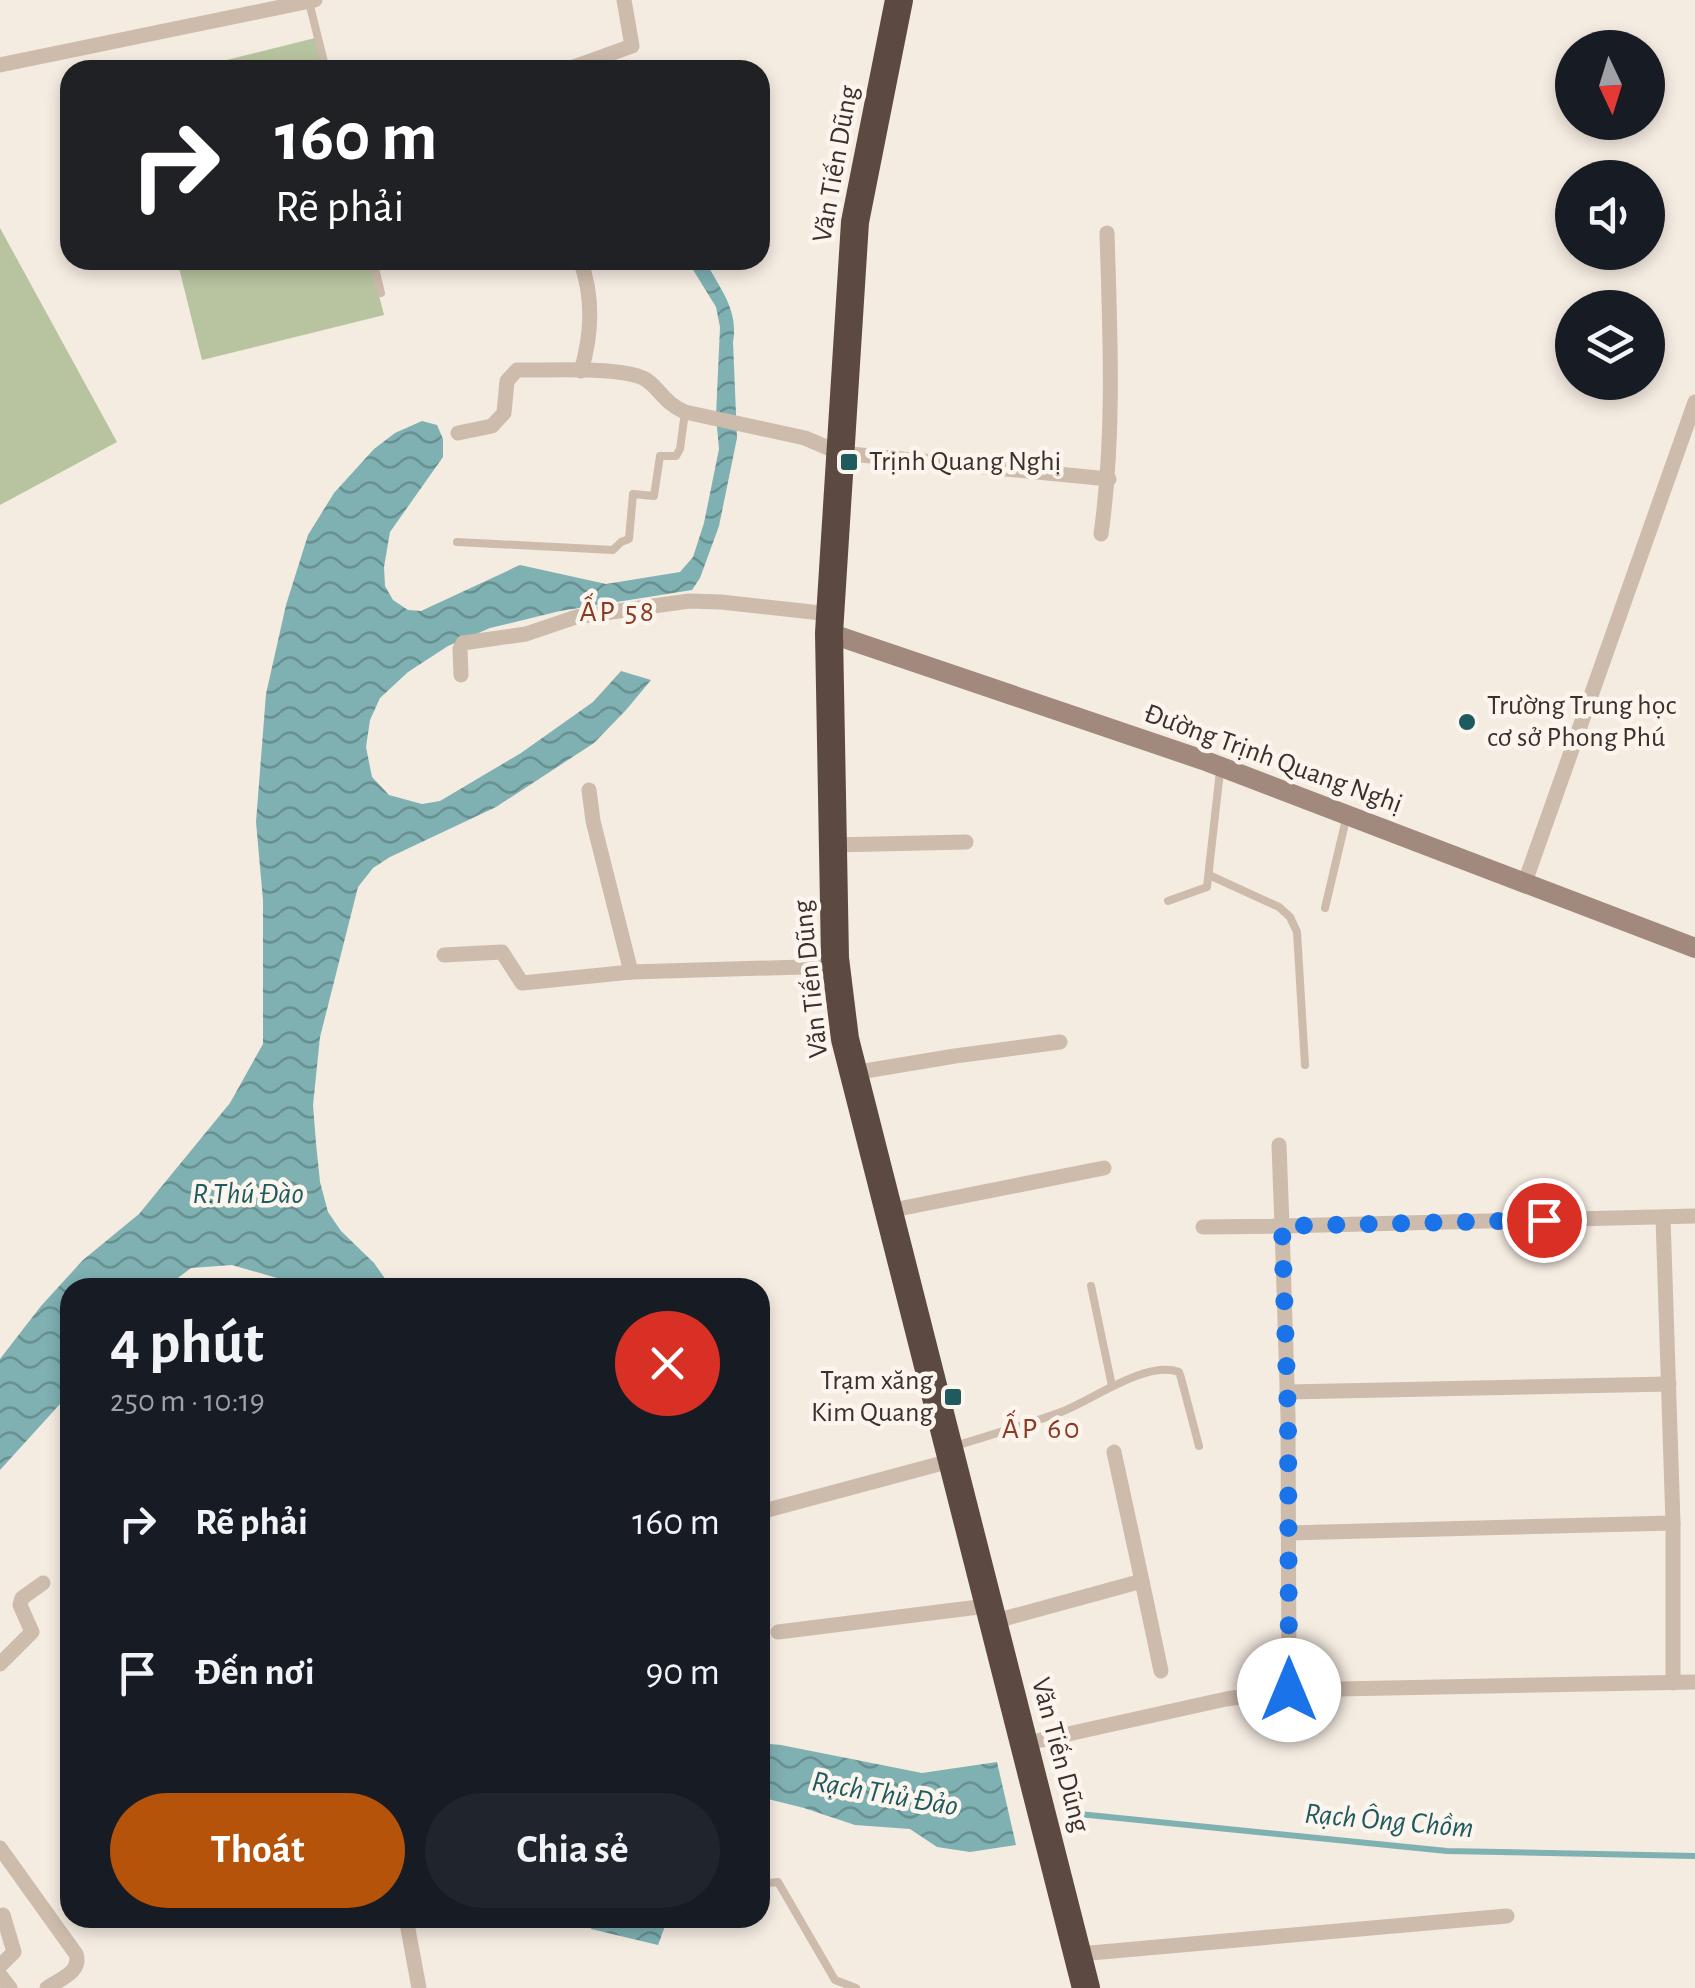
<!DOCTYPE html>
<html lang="vi">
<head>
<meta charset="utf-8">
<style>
  body { margin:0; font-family:"Alegreya Sans",sans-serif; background:#20242c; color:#f1f3f6; height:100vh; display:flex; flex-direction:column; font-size:38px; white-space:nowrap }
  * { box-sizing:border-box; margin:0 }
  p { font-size:32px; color:#9ea1a6 }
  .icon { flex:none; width:55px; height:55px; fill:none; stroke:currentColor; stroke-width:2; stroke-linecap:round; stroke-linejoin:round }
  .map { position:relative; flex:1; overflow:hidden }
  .panel { position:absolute; left:60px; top:1278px; width:710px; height:650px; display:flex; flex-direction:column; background:#171b24; border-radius:30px; box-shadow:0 5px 15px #0003 }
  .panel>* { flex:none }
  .top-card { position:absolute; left:60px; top:60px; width:710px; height:210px; border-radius:30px; box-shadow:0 5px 15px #0003; background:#202124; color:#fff; overflow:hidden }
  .needle { width:65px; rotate:176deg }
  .controls { position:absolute; left:1555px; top:30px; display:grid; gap:20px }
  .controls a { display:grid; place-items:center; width:110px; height:110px; border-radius:50%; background:#171b24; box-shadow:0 5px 15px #0003; font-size:50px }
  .pin { position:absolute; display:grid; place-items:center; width:85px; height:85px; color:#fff; margin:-42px; border:5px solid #fff; border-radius:50%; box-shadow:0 2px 10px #0007 }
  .me { position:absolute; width:110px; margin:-55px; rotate:0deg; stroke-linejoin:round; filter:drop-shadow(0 0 8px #0008) }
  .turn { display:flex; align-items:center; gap:35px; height:210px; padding:0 50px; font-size:45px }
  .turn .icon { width:130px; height:130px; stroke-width:2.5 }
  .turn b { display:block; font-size:70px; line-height:85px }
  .round { display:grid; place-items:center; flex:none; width:105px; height:105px; border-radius:52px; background:#20242c }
  .summary { display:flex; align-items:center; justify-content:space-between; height:170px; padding:0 50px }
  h1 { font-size:60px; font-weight:600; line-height:75px }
  .primary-button { display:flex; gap:20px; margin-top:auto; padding:20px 50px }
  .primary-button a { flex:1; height:115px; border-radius:60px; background:#b45309; color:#fff; font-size:40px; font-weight:600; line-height:115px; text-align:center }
  .primary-button a+a { background:#20242c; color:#f1f3f6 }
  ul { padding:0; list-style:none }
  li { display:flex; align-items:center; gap:30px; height:150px; padding:0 50px }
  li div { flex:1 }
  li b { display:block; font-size:38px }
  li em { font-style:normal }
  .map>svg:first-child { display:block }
  .green { fill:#b8c4a0 }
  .water { fill:url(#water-waves) }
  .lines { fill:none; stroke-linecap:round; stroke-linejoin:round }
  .stream { stroke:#7fb0b2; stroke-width:6 }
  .lane { stroke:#cdbbac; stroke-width:8 }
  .street { stroke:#cdbbac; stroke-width:15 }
  .secondary { stroke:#a18a7d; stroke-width:20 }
  .highway { stroke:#5c4a42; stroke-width:28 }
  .route { stroke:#1a73e8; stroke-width:18; stroke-dasharray:0 32.4 }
  .poi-dot { fill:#1f5a5e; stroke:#fbf5ee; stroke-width:4 }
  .labels { text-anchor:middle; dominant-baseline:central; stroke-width:9; stroke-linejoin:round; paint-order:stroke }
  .street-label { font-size:28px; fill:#3b302b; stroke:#fbf5ee }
  .poi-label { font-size:28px; fill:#3b302b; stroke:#fbf5ee; text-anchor:start }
  .neighbourhood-label { font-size:30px; letter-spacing:2.5px; fill:#8c3b22; stroke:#fbf5ee }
  .water-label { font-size:30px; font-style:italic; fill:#1f5a5e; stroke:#fbf5ee }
</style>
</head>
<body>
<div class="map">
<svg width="1695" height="1988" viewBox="0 0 1695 1988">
  <defs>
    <pattern id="water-waves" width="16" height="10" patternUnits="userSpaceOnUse" patternTransform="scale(2.5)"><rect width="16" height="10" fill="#7fb0b2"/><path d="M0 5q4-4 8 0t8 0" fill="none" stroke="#699091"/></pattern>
  </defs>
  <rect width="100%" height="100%" fill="#f4ebe1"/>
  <!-- green -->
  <g class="green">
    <path d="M315 38 323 70H186Z"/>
    <path d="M0 228 117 442 0 505Z"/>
    <path d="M177 260H370L384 315 202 360Z"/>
  </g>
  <!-- water -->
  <g class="water">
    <path d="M687 260H705C719 288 739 309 733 342L737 438 719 526 700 578 692 590 560 611 490 628 448 646 408 672 380 698 370 720 366 747 372 777 389 795 422 804 440 801 521 753 593 702 621 671 651 680 626 710 594 743 496 807 390 857 373 868 358 887 320 1037 313 1105 316 1143 320 1182 328 1212 341 1231 374 1263 391 1287H295L277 1278 232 1265 191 1268 166 1287 70 1288V1393L0 1470V1359L41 1306 83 1260 139 1214 230 1103 263 1044V900L256 822 266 694 286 605 308 535 334 493 374 449 395 433 422 421 437 425 443 439V457L390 532 384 567 385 586 393 600 408 610 421 611 520 565 606 584 680 572 693 557 704 523 719 449 716 416 720 327 716 307Z"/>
    <path d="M760 1743 781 1745 922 1773 997 1762 1016 1845 970 1852 937 1847 910 1829 855 1825 804 1808 760 1797Z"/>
    <path d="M593 1918H668L658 1945 591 1929Z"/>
  </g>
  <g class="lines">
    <!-- stream -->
    <path class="stream" d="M1079 1814 1447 1851 1695 1856"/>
    <!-- lane -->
    <g class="lane">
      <path d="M309 2 326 70"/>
      <path d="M373 260 381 293"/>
      <path d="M457 542 613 550 621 542 629 539 633 494 654 496 660 456H676L680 449 685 412"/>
      <path d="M1209 875 1279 907 1290 917 1297 932 1305 1065"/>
      <path d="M1168 901 1207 887 1220 771"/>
      <path d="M1325 908 1347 815"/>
      <path d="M1091 1286 1112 1386"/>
      <path d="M955 1446C990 1435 1026 1425 1061 1412 1091 1401 1146 1360 1179 1372L1181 1378 1199 1446"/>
      <path d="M760 1884 778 1882 835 1980 856 1988"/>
    </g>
    <!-- street -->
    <g class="street">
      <path d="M0 65 315 0"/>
      <path d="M565 70 632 46 624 0"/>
      <path d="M580 260C594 297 592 334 581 371"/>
      <path d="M458 433 492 426 504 413 507 381 517 370C547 371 617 366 643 378 657 384 663 403 685 412L805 438 840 453 1109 479"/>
      <path d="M1101 534C1115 434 1110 333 1107 233"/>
      <path d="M461 675 460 649 463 643 526 634 576 617 689 601 721 602 830 614"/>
      <path d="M589 790 593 821 631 972 836 966"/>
      <path d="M833 845 966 842"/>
      <path d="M1525 882 1695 402"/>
      <path d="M444 955 502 952 522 983 631 972"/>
      <path d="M853 1073 955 1056 1060 1042"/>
      <path d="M888 1211 1104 1168"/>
      <path d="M1663 1217 1673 1523V1683"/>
      <path d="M1203 1227 1282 1226 1279 1145"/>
      <path d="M1287 1392 1669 1384"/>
      <path d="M760 1512 954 1460"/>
      <path d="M1288 1533 1673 1523"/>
      <path d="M1142 1581 1161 1671"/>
      <path d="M992 1622 1142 1581 1114 1452"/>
      <path d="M778 1632 987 1606"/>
      <path d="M0 1664 32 1632 20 1605 22 1598 43 1583"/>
      <path d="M1289 1690 1288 1416 1282 1226 1695 1216"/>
      <path d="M1023 1744 1226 1699 1289 1690 1695 1682"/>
      <path d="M0 1848 76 1954C82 1972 60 1979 47 1988"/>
      <path d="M406 1918 419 1988"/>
      <path d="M1079 1954 1507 1916"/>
      <path d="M0 1966 14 1952 3 1915"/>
      <path d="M0 1975 10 1988"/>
    </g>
    <!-- secondary -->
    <path class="secondary" d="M829 633 1203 760 1695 948"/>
    <!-- highway -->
    <path class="highway" d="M899 0 855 222 829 633 835 958 845 1039 1086 1988"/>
  </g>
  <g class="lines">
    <!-- route -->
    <path class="route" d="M1289 1690 1288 1416 1282 1226 1544 1220"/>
  </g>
  <!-- markers -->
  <g class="poi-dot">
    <rect x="839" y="452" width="20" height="20" rx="5"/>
    <circle cx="1467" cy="722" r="10"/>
    <rect x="943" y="1387" width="20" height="20" rx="5"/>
  </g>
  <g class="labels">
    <!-- street labels -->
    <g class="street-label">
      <text transform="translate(836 164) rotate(-80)">Văn Tiến Dũng</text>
      <text transform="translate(1273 759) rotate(20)">Đường Trịnh Quang Nghị</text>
      <text transform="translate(811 979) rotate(-96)">Văn Tiến Dũng</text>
      <text transform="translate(1060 1755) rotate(75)">Văn Tiến Dũng</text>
    </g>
    <!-- poi labels -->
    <g class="poi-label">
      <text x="869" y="462">Trịnh Quang Nghị</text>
      <text x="1487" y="706">Trường Trung học<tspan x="1487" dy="32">cơ sở Phong Phú</tspan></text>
      <text x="933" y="1381" text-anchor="end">Trạm xăng<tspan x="933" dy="32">Kim Quang</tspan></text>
    </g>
    <!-- neighbourhood labels -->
    <g class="neighbourhood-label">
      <text x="618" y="612">ẤP 58</text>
      <text x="1042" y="1429">ẤP 60</text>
    </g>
    <!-- water labels -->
    <g class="water-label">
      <text x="248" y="1194">R.Thú Đào</text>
      <text transform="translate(885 1794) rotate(10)">Rạch Thủ Đảo</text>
      <text transform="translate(1389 1821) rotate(5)">Rạch Ông Chồm</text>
    </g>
  </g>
</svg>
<div class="controls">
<a><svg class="needle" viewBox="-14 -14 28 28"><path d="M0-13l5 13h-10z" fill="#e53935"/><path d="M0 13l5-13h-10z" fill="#9ea1a6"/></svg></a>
<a><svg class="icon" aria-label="sound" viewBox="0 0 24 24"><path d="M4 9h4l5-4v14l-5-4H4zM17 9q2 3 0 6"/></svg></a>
<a><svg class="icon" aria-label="layers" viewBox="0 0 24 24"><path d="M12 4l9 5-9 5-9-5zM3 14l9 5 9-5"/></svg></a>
</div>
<div class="pin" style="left:1544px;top:1220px;background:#d93025"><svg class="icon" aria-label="arrive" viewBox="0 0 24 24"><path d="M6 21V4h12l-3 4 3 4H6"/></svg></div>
<svg class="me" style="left:1289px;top:1690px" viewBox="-20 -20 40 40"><circle r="19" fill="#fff"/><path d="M0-13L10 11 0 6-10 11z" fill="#1a73e8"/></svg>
<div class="top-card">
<div class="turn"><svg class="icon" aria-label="right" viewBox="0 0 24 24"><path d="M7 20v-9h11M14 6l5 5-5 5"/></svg><div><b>160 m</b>Rẽ phải</div></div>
</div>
<section class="panel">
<div class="summary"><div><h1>4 phút</h1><p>250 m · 10:19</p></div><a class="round" style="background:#d93025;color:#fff"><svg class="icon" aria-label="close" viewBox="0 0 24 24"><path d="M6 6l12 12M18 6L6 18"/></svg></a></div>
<ul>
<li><svg class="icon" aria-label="right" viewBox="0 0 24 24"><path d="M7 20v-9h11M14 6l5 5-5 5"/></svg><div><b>Rẽ phải</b></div><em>160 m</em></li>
<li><svg class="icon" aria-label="arrive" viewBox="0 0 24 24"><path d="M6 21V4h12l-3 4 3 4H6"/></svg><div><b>Đến nơi</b></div><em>90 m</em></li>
</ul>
<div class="primary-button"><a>Thoát</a><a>Chia sẻ</a></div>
</section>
</div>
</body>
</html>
